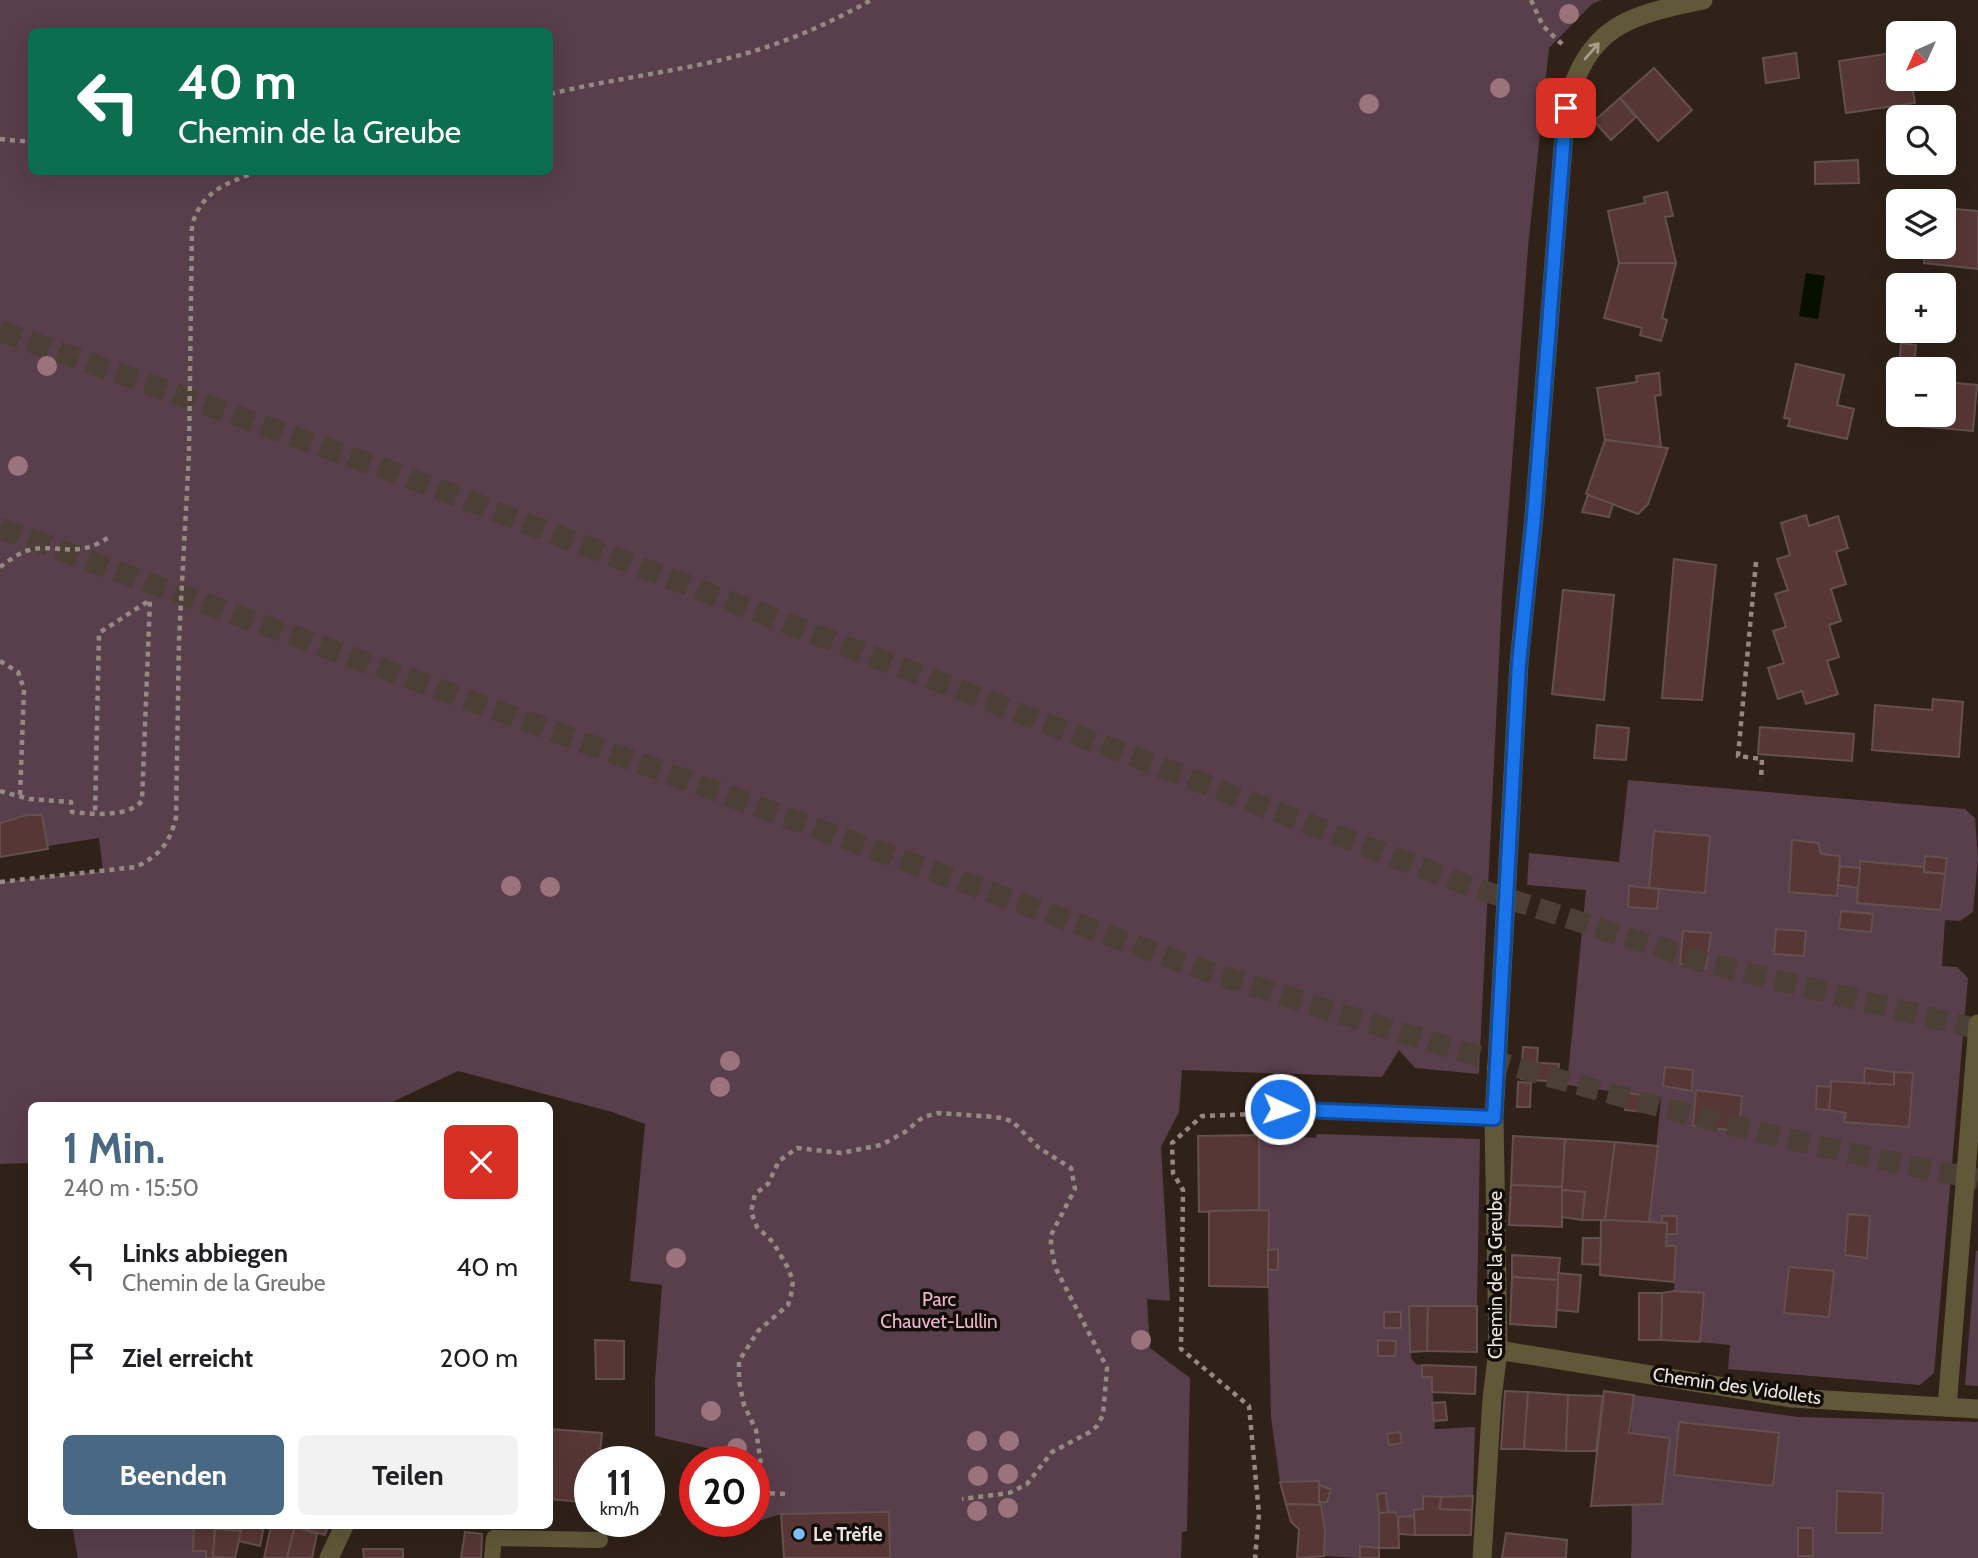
<!DOCTYPE html>
<html lang="de">
<head>
<meta charset="utf-8">
<style>
  body { margin:0; font-family:Cabin,sans-serif; background:#f2f2f2; color:#202124; height:100vh; display:flex; flex-direction:column; font-size:26px; white-space:nowrap }
  * { box-sizing:border-box; margin:0 }
  p { font-size:23px; color:#757577 }
  .icon { flex:none; width:38px; height:38px; fill:none; stroke:currentColor; stroke-width:2; stroke-linecap:round; stroke-linejoin:round }
  .map { position:relative; flex:1; overflow:hidden }
  .sheet { position:absolute; left:28px; top:1102px; width:525px; height:427px; display:flex; flex-direction:column; background:#fff; border-radius:10px; box-shadow:0 7px 28px #0002 }
  .sheet>* { flex:none }
  .guide { position:absolute; left:28px; top:28px; width:525px; height:147px; border-radius:10px; box-shadow:0 7px 28px #0002; background:#0b6e4f; color:#fff; overflow:hidden }
  .needle { width:46px; rotate:225deg }
  .tools { position:absolute; left:1886px; top:21px; display:grid; gap:14px }
  .tools a { display:grid; place-items:center; width:70px; height:70px; border-radius:10px; background:#fff; box-shadow:0 7px 28px #0002; font-size:35px }
  .speed { position:absolute; left:574px; top:1446px; display:flex; gap:14px; font-size:35px; font-weight:700; text-align:center }
  .speed>* { display:grid; place-content:center; width:91px; height:91px; border-radius:50%; background:#fff; box-shadow:0 7px 28px #0002; line-height:1 }
  .speed small { font-size:18px; font-weight:400 }
  .speed .limit { border:10px solid #d22; background:#fff; color:#111 }
  .pin { position:absolute; display:grid; place-items:center; width:60px; height:60px; color:#fff; margin:-30px; border-radius:14px; box-shadow:0 4px 10px #0006 }
  .me { position:absolute; width:77px; margin:-38px; rotate:93deg; stroke-linejoin:round; filter:drop-shadow(0 0 5px #0008) }
  .turn { display:flex; align-items:center; gap:24px; height:147px; padding:0 35px; font-size:32px }
  .turn .icon { width:91px; height:91px; stroke-width:2.5 }
  .turn b { display:block; font-size:49px; line-height:60px }
  .round { display:grid; place-items:center; flex:none; width:74px; height:74px; border-radius:10px; background:#f2f2f2 }
  .headline { display:flex; align-items:center; justify-content:space-between; height:119px; padding:0 35px }
  h1 { font-size:42px; font-weight:800; line-height:52px; color:#496883 }
  .action { display:flex; gap:14px; margin-top:auto; padding:14px 35px }
  .action a { flex:1; height:80px; border-radius:10px; background:#496883; color:#fff; font-size:28px; font-weight:800; line-height:80px; text-align:center }
  .action a+a { background:#f2f2f2; color:#202124 }
  ul { padding:0; list-style:none }
  li { display:flex; align-items:center; gap:21px; height:91px; padding:0 35px }
  li div { flex:1 }
  li b { display:block; font-size:26px }
  li em { font-style:normal }
  .map>svg:first-child { display:block }
  .green { fill:#593e4b; fill-rule:evenodd }
  .water { fill:#060f00 }
  .building { fill:#573735; stroke:#64504e; stroke-width:2 }
  .lines { fill:none; stroke-linecap:round; stroke-linejoin:round }
  .motorway-tunnel { stroke:#4c3f36; stroke-width:21; stroke-dasharray:21 10; stroke-linecap:butt }
  .path { stroke:#958a82; stroke-width:4.5; stroke-dasharray:5 5; stroke-linecap:butt }
  .service { stroke:#615839; stroke-width:16 }
  .minor { stroke:#615839; stroke-width:19 }
  .tree { fill:#9a737d }
  .oneway { stroke:#a79e8b }
  .route-casing { stroke:#114b97; stroke-width:18 }
  .route { stroke:#1a73e8; stroke-width:12 }
  .poi-dot { fill:#7bbef8; stroke:#130d09; stroke-width:2.5 }
  .labels { text-anchor:middle; dominant-baseline:central; stroke-width:7; stroke-linejoin:round; paint-order:stroke }
  .street-label { font-size:19px; fill:#ede4dd; stroke:#130d09 }
  .park-label { font-size:19px; fill:#f0b5d0; stroke:#130d09 }
  .poi-label { font-size:19px; font-weight:bold; fill:#ede4dd; stroke:#130d09; text-anchor:start }
</style>
</head>
<body>
<div class="map">
<svg width="1978" height="1558" viewBox="0 0 1978 1558">
  <rect width="100%" height="100%" fill="#302218"/>
  <!-- green -->
  <g class="green">
    <path d="M0 0H1602L1592 4 1549 48 1528 248 1502 598 1479 1074 1415 1068 1399 1050 1382 1077 1182 1070 1179 1112 1161 1147 1170 1301 1147 1299 1150 1348 1190 1378 1187 1531 1182 1532 1181 1558H890L889 1512 781 1514 739 1527 738 1521H754V1461H726L724 1452 655 1436V1380L662 1285 630 1281 645 1124 612 1112 458 1071 384 1106H32L31 1163 0 1164V882L103 871 99 838 48 846 41 815H27L0 823ZM32 32H550V172H32Z"/>
    <path d="M1628 780 1965 809 1975 818 1978 859 1973 912 1960 921 1945 920 1942 966 1957 967 1968 978 1934 1373 1920 1385 1728 1369 1730 1345 1700 1342 1704 1293 1674 1291 1676 1246H1666L1667 1223 1649 1222 1661 1098 1567 1085 1586 890 1527 885 1529 853 1619 862Z"/>
    <path d="M1317 1134 1480 1139 1477 1306H1410L1411 1358 1416 1364 1422 1365V1377H1432L1435 1429 1475 1427 1473 1496H1423V1509L1414 1510V1516L1398 1517 1395 1512 1388 1513 1386 1493 1378 1494 1379 1548 1360 1546V1558L1324 1556 1325 1530 1322 1505 1280 1482 1271 1418 1268 1287 1259 1210V1135L1316 1138Z"/>
    <path d="M1976 1250 1978 1251V1386L1965 1385Z"/>
    <path d="M1634 1395 1799 1417 1978 1422V1558H1631C1634 1503 1627 1449 1634 1395Z"/>
    <path d="M72 1526H241V1531L215 1530 213 1558H78Z"/>
  </g>
  <!-- water -->
  <path class="water" d="M1806 273 1825 276 1818 319 1799 316Z"/>
  <!-- building -->
  <g class="building">
    <path d="M1899 52V79H1911L1915 103 1846 113 1839 61Z"/>
    <path d="M1796 53 1799 78 1766 83 1763 58Z"/>
    <path d="M1654 68 1692 110 1658 141 1620 98Z"/>
    <path d="M1620 98 1636 117 1611 140 1594 121Z"/>
    <path d="M1858 160 1859 183 1815 184V162Z"/>
    <path d="M1667 192 1673 216 1665 217 1676 263H1619L1608 211 1645 203 1644 197Z"/>
    <path d="M1944 208 1978 211V269L1924 263 1925 247H1944Z"/>
    <path d="M1619 263H1676L1662 318 1667 320 1661 341 1640 335 1642 328 1604 318Z"/>
    <path d="M1901 343 1916 345 1914 367 1899 366Z"/>
    <path d="M1796 364 1844 375 1837 405 1854 409 1847 439 1788 426 1790 419 1784 418Z"/>
    <path d="M1659 373 1661 395 1655 396 1661 447 1605 440 1597 388 1637 382 1636 376Z"/>
    <path d="M1944 382 1977 385 1973 431 1906 425 1907 415H1944Z"/>
    <path d="M1605 440 1668 448 1648 504 1638 514 1586 494Z"/>
    <path d="M1588 495 1613 504 1609 517 1582 512Z"/>
    <path d="M1806 515 1809 526 1838 516 1848 548 1836 552 1846 584 1831 589 1841 621 1829 625 1839 657 1827 661 1838 694 1806 704 1802 691 1778 699 1768 668 1784 663 1773 631 1786 627 1775 594 1788 590 1777 559 1790 555 1781 523Z"/>
    <path d="M1674 559 1716 565 1702 700 1662 698Z"/>
    <path d="M1563 590 1614 595 1604 700 1552 694Z"/>
    <path d="M1933 699 1963 702 1959 757 1872 750 1875 705 1932 710Z"/>
    <path d="M1597 725 1629 728 1626 760 1594 758Z"/>
    <path d="M1760 727 1854 734 1852 761 1758 754Z"/>
    <path d="M27 815H42L48 849 0 857V823Z"/>
    <path d="M1654 831 1710 836 1705 893 1649 888Z"/>
    <path d="M1792 840 1818 843 1821 854 1840 856 1837 896 1789 892Z"/>
    <path d="M1925 856 1947 858 1945 874 1924 872Z"/>
    <path d="M1860 861 1924 867V872L1945 874 1941 910 1857 903Z"/>
    <path d="M1840 866 1860 868 1858 888 1838 885Z"/>
    <path d="M1629 886 1659 889 1657 909 1628 907Z"/>
    <path d="M1841 911 1873 914 1871 932 1839 929Z"/>
    <path d="M1776 929 1806 931 1804 956 1774 954Z"/>
    <path d="M1683 931 1711 933 1706 968 1680 964Z"/>
    <path d="M1523 1047 1538 1048 1537 1063 1522 1062Z"/>
    <path d="M1522 1062 1559 1064 1557 1082 1521 1079Z"/>
    <path d="M1665 1067 1693 1070 1692 1091 1663 1086Z"/>
    <path d="M1865 1068 1894 1072V1085L1864 1083Z"/>
    <path d="M1894 1072 1913 1073 1909 1127 1844 1122 1846 1113 1829 1110 1831 1081 1894 1085Z"/>
    <path d="M1518 1082 1531 1083 1530 1107H1517Z"/>
    <path d="M1817 1086 1831 1087 1829 1110 1816 1109Z"/>
    <path d="M1696 1090 1742 1096 1739 1131 1693 1126Z"/>
    <path d="M1627 1093 1649 1096 1647 1112 1625 1110Z"/>
    <path d="M1259 1135V1210L1199 1212 1198 1136Z"/>
    <path d="M1513 1136 1565 1139 1562 1187 1511 1185Z"/>
    <path d="M1565 1139 1615 1142 1605 1220H1582L1585 1192 1562 1190Z"/>
    <path d="M1615 1142 1658 1146 1649 1222 1605 1220Z"/>
    <path d="M1511 1185 1562 1187V1227L1509 1225Z"/>
    <path d="M1562 1190 1585 1192 1582 1220 1562 1217Z"/>
    <path d="M1269 1210 1268 1287 1209 1286V1211Z"/>
    <path d="M1848 1214 1870 1216 1867 1258 1845 1255Z"/>
    <path d="M1662 1216H1677V1234H1666L1667 1223 1662 1222Z"/>
    <path d="M1605 1220 1667 1223 1666 1246H1676L1674 1282 1600 1275 1601 1221Z"/>
    <path d="M1583 1238H1601L1600 1265 1582 1264Z"/>
    <path d="M1278 1249V1270H1268V1250Z"/>
    <path d="M1512 1255 1560 1258 1558 1280 1512 1277Z"/>
    <path d="M1789 1267 1834 1271 1829 1317 1784 1313Z"/>
    <path d="M1558 1273 1581 1275 1578 1312 1557 1310Z"/>
    <path d="M1512 1277 1558 1280 1556 1327 1510 1324Z"/>
    <path d="M1674 1291 1704 1293 1700 1342 1661 1340 1662 1293Z"/>
    <path d="M1639 1293H1662L1661 1340H1639Z"/>
    <path d="M1409 1306H1428L1427 1351 1410 1352Z"/>
    <path d="M1428 1306H1477V1352L1427 1351Z"/>
    <rect x="1384" y="1312" width="17" height="16"/>
    <path d="M595 1340 624 1341V1379H596Z"/>
    <path d="M1378 1340 1396 1341 1395 1356H1378Z"/>
    <path d="M1422 1365 1476 1367 1475 1394 1432 1392V1377H1422Z"/>
    <path d="M1505 1391 1528 1392 1524 1449H1501Z"/>
    <path d="M1604 1391 1634 1395 1629 1433 1670 1438 1662 1504 1591 1506Z"/>
    <path d="M1528 1392 1568 1395 1566 1451 1524 1449Z"/>
    <path d="M1568 1395 1603 1396 1596 1451H1566Z"/>
    <path d="M1445 1402 1447 1420 1434 1421 1432 1403Z"/>
    <path d="M1679 1422 1779 1433 1773 1486 1674 1475Z"/>
    <path d="M550 1429 602 1433 599 1461H590V1503L550 1499Z"/>
    <path d="M1400 1432 1402 1443 1389 1445 1387 1434Z"/>
    <path d="M1319 1481 1320 1505 1286 1504 1280 1482Z"/>
    <path d="M1319 1485 1331 1489 1327 1502H1319Z"/>
    <path d="M1837 1491 1883 1493 1882 1533H1836Z"/>
    <path d="M1386 1493 1388 1513H1379L1377 1494Z"/>
    <path d="M649 1494H661L660 1515 649 1514Z"/>
    <path d="M1423 1496 1441 1497 1440 1509 1472 1510 1471 1535H1415L1414 1510 1423 1509Z"/>
    <path d="M1473 1496 1472 1510 1440 1509 1441 1497Z"/>
    <path d="M1286 1504 1321 1505 1325 1530 1324 1556 1297 1558 1299 1529 1291 1522Z"/>
    <path d="M889 1512 890 1558H784L781 1514Z"/>
    <path d="M1395 1512 1398 1517 1399 1548H1379V1513Z"/>
    <path d="M1414 1516 1415 1535 1399 1534 1398 1517Z"/>
    <path d="M194 1526H215L213 1558H206V1551H193Z"/>
    <path d="M241 1526H264L260 1546 238 1541Z"/>
    <path d="M271 1526H295L287 1558H264Z"/>
    <path d="M294 1526H328L325 1535Z"/>
    <path d="M295 1526 317 1534 312 1558H287Z"/>
    <rect x="1798" y="1528" width="15" height="28"/>
    <path d="M215 1529 241 1531 235 1558 213 1557Z"/>
    <path d="M465 1532 482 1534 481 1558H461Z"/>
    <path d="M1506 1533 1567 1540 1566 1558H1502Z"/>
    <path d="M1360 1546 1379 1548V1558H1360Z"/>
    <path d="M363 1549H403V1558H364Z"/>
  </g>
  <g class="lines">
    <!-- motorway-tunnel -->
    <g class="motorway-tunnel">
      <path d="M0 331 404 476 1472 887 1707 963 1978 1029"/>
      <path d="M0 528 1181 962C1443 1049 1706 1128 1978 1179"/>
    </g>
    <!-- path -->
    <g class="path">
      <path d="M1531 0 1543 26 1565 47"/>
      <path d="M550 94C603 81 658 74 712 62 768 50 822 28 871 0"/>
      <path d="M0 139 32 142"/>
      <path d="M1756 562 1738 756 1762 759 1761 780"/>
      <path d="M0 567C9 561 18 553 29 550 57 543 79 560 110 536"/>
      <path d="M0 661 18 672 24 689 20 796"/>
      <path d="M0 791 29 799 71 802 72 812C93 814 127 818 142 801L150 600 99 633 95 814"/>
      <path d="M0 882 136 867C160 855 170 843 176 817L179 640 189 453 192 225C202 191 225 184 256 172"/>
      <path d="M1255 1114 1202 1116 1172 1143 1173 1173 1183 1190 1181 1349 1249 1406 1259 1514 1255 1558"/>
      <path d="M785 1494 765 1493 756 1430 744 1405 739 1381V1361L758 1331 788 1305 791 1295 793 1281 788 1268 773 1242 757 1227 751 1212 755 1194 768 1184 779 1161 797 1148 841 1153 881 1145 905 1132 923 1117 938 1113 996 1117 1012 1121 1039 1148 1071 1168 1075 1189 1051 1235V1245L1055 1267 1107 1368 1103 1415 1097 1426 1090 1432 1052 1452 1027 1484 1009 1493 962 1499"/>
    </g>
    <!-- service -->
    <g class="service">
      <path d="M1280 1109 1494 1118"/>
      <path d="M492 1558 494 1538 600 1540"/>
    </g>
    <!-- minor -->
    <g class="minor">
      <path d="M1498 1350 1792 1398 1978 1409"/>
      <path d="M1947 1407 1978 1024"/>
      <path d="M329 1558 344 1526"/>
      <path d="M1482 1558 1492 1399 1498 1350 1494 1118 1519 663 1534 517 1566 108C1588 25 1627 16 1703 0"/>
    </g>
  </g>
  <!-- trees -->
  <g class="tree">
    <circle cx="1569" cy="14" r="10"/>
    <circle cx="1500" cy="88" r="10"/>
    <circle cx="1369" cy="104" r="10"/>
    <circle cx="47" cy="366" r="10"/>
    <circle cx="18" cy="466" r="10"/>
    <circle cx="511" cy="886" r="10"/>
    <circle cx="550" cy="887" r="10"/>
    <circle cx="730" cy="1061" r="10"/>
    <circle cx="720" cy="1087" r="10"/>
    <circle cx="676" cy="1258" r="10"/>
    <circle cx="1141" cy="1340" r="10"/>
    <circle cx="711" cy="1411" r="10"/>
    <circle cx="977" cy="1441" r="10"/>
    <circle cx="1009" cy="1441" r="10"/>
    <circle cx="737" cy="1448" r="10"/>
    <circle cx="1008" cy="1474" r="10"/>
    <circle cx="978" cy="1476" r="10"/>
    <circle cx="1008" cy="1508" r="10"/>
    <circle cx="977" cy="1511" r="10"/>
  </g>
  <!-- one-way arrows -->
  <defs><path id="oneway-shaft" d="M-6 0H5M1.5-3L5.5 0L1.5 3" fill="none" stroke-width="1.6" stroke-linecap="round" stroke-linejoin="round" transform="scale(1.75)"/></defs>
  <use class="oneway" href="#oneway-shaft" transform="translate(1592 51) rotate(-49)"/>
  <g class="lines">
    <!-- route casing -->
    <g class="route-casing">
      <path id="route" d="M1280 1109 1494 1118 1519 663 1534 517 1566 108"/>
    </g>
    <!-- route -->
    <use href="#route" class="route"/>
  </g>
  <!-- markers -->
  <circle class="poi-dot" cx="799" cy="1534" r="7"/>
  <g class="labels">
    <!-- street labels -->
    <g class="street-label">
      <text transform="translate(1495 1275) rotate(-90)">Chemin de la Greube</text>
      <text transform="translate(1737 1386) rotate(8)">Chemin des Vidollets</text>
    </g>
    <!-- park labels -->
    <g class="park-label">
      <text x="939" y="1299">Parc<tspan x="939" dy="22">Chauvet-Lullin</tspan></text>
    </g>
    <!-- poi labels -->
    <g class="poi-label">
      <text x="813" y="1534">Le Trèfle</text>
    </g>
  </g>
</svg>
<div class="tools">
<a><svg class="needle" viewBox="-14 -14 28 28"><path d="M0-13l5 13h-10z" fill="#e53935"/><path d="M0 13l5-13h-10z" fill="#757577"/></svg></a>
<a><svg class="icon" aria-label="search" viewBox="0 0 24 24"><circle cx="10" cy="10" r="6"/><path d="M15 15l6 6"/></svg></a>
<a><svg class="icon" aria-label="layers" viewBox="0 0 24 24"><path d="M12 4l9 5-9 5-9-5zM3 14l9 5 9-5"/></svg></a>
<a>+</a>
<a>−</a>
</div>
<div class="speed"><div>11<small>km/h</small></div><div class="limit">20</div></div>
<div class="pin" style="left:1566px;top:108px;background:#d93025"><svg class="icon" aria-label="arrive" viewBox="0 0 24 24"><path d="M6 21V4h12l-3 4 3 4H6"/></svg></div>
<svg class="me" style="left:1280px;top:1109px" viewBox="-20 -20 40 40"><circle r="17" fill="#1a73e8" stroke="#fff" stroke-width="3"/><path d="M0-11L8 9 0 5-8 9z" fill="#fff"/></svg>
<div class="guide">
<div class="turn"><svg class="icon" aria-label="left" viewBox="0 0 24 24"><path d="M17 20v-9H6M10 6l-5 5 5 5"/></svg><div><b>40 m</b>Chemin de la Greube</div></div>
</div>
<section class="sheet">
<div class="headline"><div><h1>1 Min.</h1><p>240 m · 15:50</p></div><a class="round" style="background:#d93025;color:#fff"><svg class="icon" aria-label="close" viewBox="0 0 24 24"><path d="M6 6l12 12M18 6L6 18"/></svg></a></div>
<ul>
<li><svg class="icon" aria-label="left" viewBox="0 0 24 24"><path d="M17 20v-9H6M10 6l-5 5 5 5"/></svg><div><b>Links abbiegen</b><p>Chemin de la Greube</p></div><em>40 m</em></li>
<li><svg class="icon" aria-label="arrive" viewBox="0 0 24 24"><path d="M6 21V4h12l-3 4 3 4H6"/></svg><div><b>Ziel erreicht</b></div><em>200 m</em></li>
</ul>
<div class="action"><a>Beenden</a><a>Teilen</a></div>
</section>
</div>
</body>
</html>
